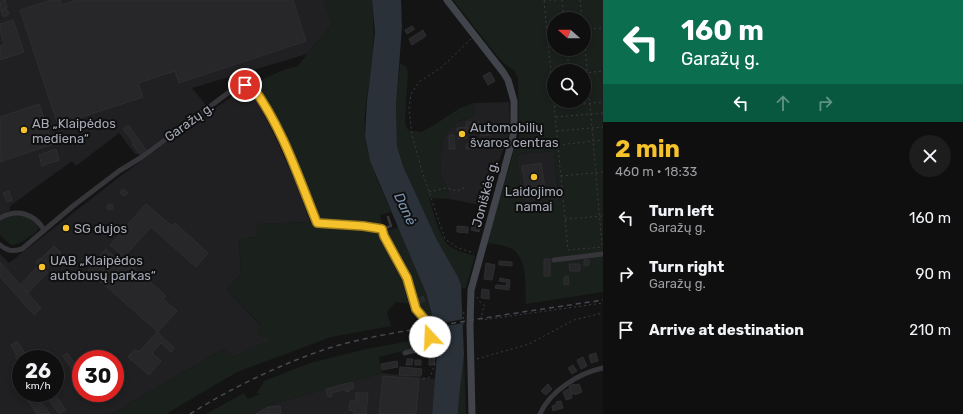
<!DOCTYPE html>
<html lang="en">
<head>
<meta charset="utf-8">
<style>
  body { margin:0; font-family:Rubik,sans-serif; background:#1d1d1e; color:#f1f3f6; height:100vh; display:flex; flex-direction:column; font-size:15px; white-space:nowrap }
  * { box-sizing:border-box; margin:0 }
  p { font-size:13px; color:#9b9c9f }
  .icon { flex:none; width:22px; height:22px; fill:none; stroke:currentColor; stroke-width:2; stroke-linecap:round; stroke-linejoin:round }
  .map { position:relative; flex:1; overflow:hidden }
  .details { display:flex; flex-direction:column; background:#0f0f10; width:360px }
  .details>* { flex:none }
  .hud { background:#0b6e4f; color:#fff; overflow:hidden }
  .needle { width:26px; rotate:290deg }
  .fabs { position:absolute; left:547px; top:12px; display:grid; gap:8px }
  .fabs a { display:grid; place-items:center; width:44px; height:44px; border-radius:50%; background:#0f0f10; box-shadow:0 2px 6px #0003,0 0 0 1px #2f2f30; font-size:20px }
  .speed { position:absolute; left:12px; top:350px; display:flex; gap:8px; font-size:20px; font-weight:700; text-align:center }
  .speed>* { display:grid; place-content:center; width:52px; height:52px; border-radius:50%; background:#0f0f10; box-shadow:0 2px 6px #0003,0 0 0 1px #2f2f30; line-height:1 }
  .speed small { font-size:10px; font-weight:400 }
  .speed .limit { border:6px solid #d22; background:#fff; color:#111 }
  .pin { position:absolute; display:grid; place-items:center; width:34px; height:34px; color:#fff; margin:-17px; border:2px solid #fff; border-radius:50%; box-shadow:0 1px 4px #0007 }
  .me { position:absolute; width:44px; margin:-22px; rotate:340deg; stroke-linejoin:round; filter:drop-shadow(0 0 3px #0008) }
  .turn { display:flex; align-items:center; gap:14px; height:84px; padding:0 12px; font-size:18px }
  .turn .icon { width:52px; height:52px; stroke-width:2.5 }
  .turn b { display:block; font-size:28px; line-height:34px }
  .lanes { display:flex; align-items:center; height:38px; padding:0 12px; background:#0003; justify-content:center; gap:20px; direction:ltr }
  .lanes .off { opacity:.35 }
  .round { display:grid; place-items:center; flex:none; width:42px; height:42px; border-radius:21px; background:#1d1d1e }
  .summary { display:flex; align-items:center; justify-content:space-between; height:68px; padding:0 12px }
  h1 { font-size:24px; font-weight:700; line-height:30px; color:#f6c22b }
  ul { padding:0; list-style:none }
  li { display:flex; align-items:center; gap:12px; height:56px; padding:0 12px }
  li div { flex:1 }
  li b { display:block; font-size:15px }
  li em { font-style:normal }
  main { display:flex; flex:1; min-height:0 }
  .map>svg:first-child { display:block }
  .built { fill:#202022; fill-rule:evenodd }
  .green { fill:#1a201b; fill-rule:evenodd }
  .water { fill:#2a3139 }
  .pier { fill:#141415 }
  .building { fill:#272729; stroke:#2e2e31 }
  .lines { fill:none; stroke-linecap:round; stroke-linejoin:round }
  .path { stroke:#3a3c42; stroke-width:1; stroke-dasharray:2 3; stroke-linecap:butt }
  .service { stroke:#35353a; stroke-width:2.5 }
  .minor { stroke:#35353a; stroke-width:5 }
  .secondary { stroke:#42444b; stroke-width:7 }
  .rail { stroke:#474950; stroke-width:1.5; stroke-dasharray:5 4; stroke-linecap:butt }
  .route-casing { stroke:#a07e1c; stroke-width:10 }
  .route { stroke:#f6c22b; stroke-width:7 }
  .poi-dot { fill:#f6c22b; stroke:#0f0f10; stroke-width:1.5 }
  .labels { text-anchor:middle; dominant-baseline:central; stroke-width:4; stroke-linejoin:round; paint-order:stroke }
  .street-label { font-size:13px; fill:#a5a9b6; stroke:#0f0f10 }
  .poi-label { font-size:13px; fill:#a5a9b6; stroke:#0f0f10; text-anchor:start }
  .water-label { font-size:14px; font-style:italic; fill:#7b94b2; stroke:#0f0f10 }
</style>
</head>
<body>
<main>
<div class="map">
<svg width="603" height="414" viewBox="0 0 603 414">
  <rect width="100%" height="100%" fill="#141415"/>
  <!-- built -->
  <g class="built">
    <path d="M0 0H324L332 25 307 54 192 88 206 105 141 155 135 154 119 133 76 166 72 161 10 206V210L0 215Z"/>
    <path d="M243 89 250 91 252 93 270 126 297 185 310 222 258 224 257 237 239 239 241 274 227 290 274 339 233 357 223 349 112 414H0V254L9 263 118 178 175 136ZM21 359H55V393H21ZM81 359H115V393H81Z"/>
    <path d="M509 102 510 126 509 135 500 158 491 187 489 189 485 200V206L450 199 448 190 440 175 442 143 445 135 457 122 474 116 473 103Z"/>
    <path d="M554 151 558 193 549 199 526 203 524 201 521 197 517 159 518 155 521 154Z"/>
    <path d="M382 373 435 379 432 414H251L269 405Z"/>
  </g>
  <!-- green -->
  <g class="green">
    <path d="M324 0H372V2C374 25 374 47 371 70 368 91 363 115 365 137 368 163 381 188 391 212L380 215 382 225 318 220 270 110 260 92 253 84 283 70 298 66 307 54 332 25Z"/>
    <path d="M453 0H603V292L526 304C525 287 528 259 512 249 505 245 495 244 487 243L512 157 514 146 519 137 518 79 514 70 506 65 498 57ZM554 19H584V49H554ZM554 71H584V101H554ZM554 151 558 192 553 194 549 199 526 203 524 201 521 197 517 159 518 155 521 154Z"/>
    <path d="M400 63 406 67 408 72 405 120 406 126 408 130 421 132 431 127 460 108 473 103 474 116 464 119 457 122 445 135 442 143 440 175 448 190 450 199 429 198C433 210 439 236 448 245 455 251 466 253 475 256L466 288 460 289 461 285 458 277 437 240 403 166 397 146 396 105Z"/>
    <path d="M13 214 28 217 38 225C38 228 39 229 37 231 33 235 18 245 13 245 9 245 4 238 0 235V220Z"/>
    <path d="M310 222 313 225 377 231 398 266 411 304 396 302 387 312 391 326 331 337 237 372 166 414H112L223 349 233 357 273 339 259 336 256 332 262 326 227 290 241 274 239 238 257 237 258 224Z"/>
    <path d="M399 227 426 293 433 321 428 320 423 312 419 309 403 264 385 231Z"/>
    <path d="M421 339 425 341 420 347 379 357 382 373 269 405 251 414H206L244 393 248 399 260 394 257 393 264 381 310 363 366 349Z"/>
    <path d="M464 355 466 414H458L459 398Z"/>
  </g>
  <!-- water -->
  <path class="water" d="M372 0H401L402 27 396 105 397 146 403 166 437 240 458 277 461 285 464 355 459 398 458 414H432L437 354 431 311 426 293 370 161 365 136 367 101 371 69 375 32Z"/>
  <!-- pier -->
  <path class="pier" d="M464 319V323L432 328V325Z"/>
  <!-- building -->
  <g class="building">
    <path d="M5 0 7 8 0 11V2Z"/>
    <path d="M51 0H60L62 5 76 0H293L306 41 179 83 175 71 138 83 143 97 58 125 20 10Z"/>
    <circle cx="5" cy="13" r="3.5"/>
    <path d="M13 20 24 52 0 60V46L4 45 0 30V24Z"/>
    <path d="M412 26 415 29 407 34 405 30Z"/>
    <path d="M423 30 426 36 412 45 409 39Z"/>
    <path d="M490 72 495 81 488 85 483 76Z"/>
    <path d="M39 104 53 144 0 162V117Z"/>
    <path d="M466 122H479V130H467Z"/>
    <path d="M128 125 147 151 141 155 132 144 134 143 123 129Z"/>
    <path d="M490 126 491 135 481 136 480 127Z"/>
    <path d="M466 127 467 138 458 139 457 128Z"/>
    <path d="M449 135H454L455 149H449Z"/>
    <path d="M473 143V148L466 149V144Z"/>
    <path d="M56 149 59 160 42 166 39 155Z"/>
    <path d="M541 163 545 188 526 191 522 166Z"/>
    <path d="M123 189 128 193 125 196 120 193Z"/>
    <path d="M9 191 12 200 7 202 3 193Z"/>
    <circle cx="110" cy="207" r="3"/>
    <path d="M146 204 172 226 175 223 208 253 196 267 151 227 123 258 166 296 163 299 177 311 158 332 88 270 106 249 117 259 121 254 110 245Z"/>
    <path d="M474 220 482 222 479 232 471 230Z"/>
    <path d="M457 226 468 227V233L457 232Z"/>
    <path d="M54 246 61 253 45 270 48 272 28 293 20 285 39 265 36 262 40 258 41 259Z"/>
    <rect x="544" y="259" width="6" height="17"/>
    <path d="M584 260H589V265L584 266Z"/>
    <path d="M499 261 512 262V266L499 265Z"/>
    <path d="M0 262 41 308 34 315 0 277Z"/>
    <path d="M486 263 495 265 492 280 484 279Z"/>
    <path d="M569 264H580V271H570Z"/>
    <path d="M568 276 569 284 564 285V277Z"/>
    <path d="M500 278 510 280 509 290 495 288 496 285 506 286 507 282 499 281Z"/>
    <path d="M482 289 489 290V299L481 298Z"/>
    <path d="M423 296 425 301 420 303 418 299Z"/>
    <path d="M157 332 174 348 171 352 161 343 152 353 161 361 149 375 128 357 135 349 139 352Z"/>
    <path d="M17 341 29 359H21V364L15 356 17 355 11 345Z"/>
    <path d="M424 352 434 353 435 365H429V356H424Z"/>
    <path d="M67 353 76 365 72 369 63 356Z"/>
    <path d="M596 353 598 361 591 363 589 355Z"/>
    <path d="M583 357 587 366 581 369 577 360Z"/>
    <path d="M407 359H413L412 365H406Z"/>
    <rect x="415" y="360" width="6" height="5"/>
    <path d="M397 361 398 367 382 370 381 364Z"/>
    <path d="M573 365 577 371 572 374 568 368Z"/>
    <path d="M400 367 413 368V376L399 375Z"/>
    <path d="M414 368 422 369 421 376H414Z"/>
    <path d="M383 376 419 379 416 414H379Z"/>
    <path d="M352 382 354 388 349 389 350 391 346 392V389L331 393 332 396 328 397 326 389Z"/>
    <path d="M548 384 552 389 546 395 541 391Z"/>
    <path d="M574 384 575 385 579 384 582 392 575 395V393L573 394 569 386Z"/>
    <path d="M570 388 573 394 571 395 572 398 566 400 563 392Z"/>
    <path d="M33 393H34L50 414H37L26 398Z"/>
    <path d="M44 393H54L66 410 59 414Z"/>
    <path d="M356 393H368L366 414H354V411L349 410 350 401H356Z"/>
    <path d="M561 401 563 408 553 411 552 406 557 404 556 402Z"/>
    <path d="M280 406 281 414H269L268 407Z"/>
    <path d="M268 407 269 414H256Z"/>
  </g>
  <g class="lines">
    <!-- path -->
    <g class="path">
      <path d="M544 0H556"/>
      <path d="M562 0 564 19"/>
      <path d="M580 0 582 19"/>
      <path d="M544 1 568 250 603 247"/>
      <path d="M584 29 603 28"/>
      <path d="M549 33 554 32"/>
      <path d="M584 34 602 246"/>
      <path d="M471 39 442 67 419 82 411 94 409 109 412 135 421 168 445 239 458 248 474 253"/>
      <path d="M567 49 569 71"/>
      <path d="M584 73 603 71"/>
      <path d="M554 107 603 102"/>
      <path d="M556 117 603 113"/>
      <path d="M557 131 603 127"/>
      <path d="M558 145 603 140"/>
      <path d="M561 176 603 172"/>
      <path d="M429 192 446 188 458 191 464 188 465 185"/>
      <path d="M486 211 489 193 492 189"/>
      <path d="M565 219 603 216"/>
      <path d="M477 297 480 302 485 306 482 312V320L603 303"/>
      <path d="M463 324 464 309"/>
      <path d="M477 359 529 344 574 320 603 313"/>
      <path d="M423 379 430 377C435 366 436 357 433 346"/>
    </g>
    <!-- service -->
    <path class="service" d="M382 229 391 226 388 217"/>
    <!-- minor -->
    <g class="minor">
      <path d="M0 218C17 208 35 214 44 230"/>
      <path d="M0 245C8 251 12 252 22 249L73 206 119 171 142 157 232 90 245 85 252 86C282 127 298 176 317 223L363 226 382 229 384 236C391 250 400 263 406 277 410 287 411 299 416 309 422 320 437 331 428 345 423 351 412 350 405 353"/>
      <path d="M554 260 603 254"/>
      <path d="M540 414C550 391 579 373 603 368"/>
    </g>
    <!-- secondary -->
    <path class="secondary" d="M447 0 503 72 508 80 514 101V129L512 141 471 290 470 326 472 414"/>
    <!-- rail -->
    <path class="rail" d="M190 414C231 388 283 363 329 348 366 337 404 331 442 325 495 316 549 308 603 300"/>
  </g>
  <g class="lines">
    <!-- route casing -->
    <g class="route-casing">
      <path id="route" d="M245 85 252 86C282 127 298 176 317 223L363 226 382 229 384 236 407 278 416 309 427 322 430 332V337"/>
    </g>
    <!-- route -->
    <use href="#route" class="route"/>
  </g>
  <!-- markers -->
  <g class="poi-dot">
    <circle cx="24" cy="130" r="4"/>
    <circle cx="462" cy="134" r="4"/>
    <circle cx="534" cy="177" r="4"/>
    <circle cx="66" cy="228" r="4"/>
    <circle cx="42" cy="267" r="4"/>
  </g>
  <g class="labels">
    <!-- street labels -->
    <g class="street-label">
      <text transform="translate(189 122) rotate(-36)">Garažų g.</text>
      <text transform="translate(485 194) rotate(-75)">Joniškės g.</text>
    </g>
    <!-- poi labels -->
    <g class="poi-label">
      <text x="32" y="123">AB „Klaipėdos<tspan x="32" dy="15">mediena“</tspan></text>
      <text x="470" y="127">Automobilių<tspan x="470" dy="15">švaros centras</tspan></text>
      <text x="534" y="191" text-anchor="middle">Laidojimo<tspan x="534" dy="15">namai</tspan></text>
      <text x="74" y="228">SG dujos</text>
      <text x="50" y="260">UAB „Klaipėdos<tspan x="50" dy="15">autobusų parkas“</tspan></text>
    </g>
    <!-- water labels -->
    <g class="water-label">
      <text transform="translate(405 209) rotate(65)">Danė</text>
    </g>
  </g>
</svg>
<div class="fabs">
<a><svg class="needle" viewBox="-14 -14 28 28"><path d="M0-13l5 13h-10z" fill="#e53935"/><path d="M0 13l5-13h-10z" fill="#9b9c9f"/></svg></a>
<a><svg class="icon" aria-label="search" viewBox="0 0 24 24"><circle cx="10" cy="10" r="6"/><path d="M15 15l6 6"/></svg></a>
</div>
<div class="speed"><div>26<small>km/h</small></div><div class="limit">30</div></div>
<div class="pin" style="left:245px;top:85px;background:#d93025"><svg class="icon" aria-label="arrive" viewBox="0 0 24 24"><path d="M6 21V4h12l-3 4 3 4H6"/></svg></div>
<svg class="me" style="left:430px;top:337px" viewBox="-20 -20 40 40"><circle r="19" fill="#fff"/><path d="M0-13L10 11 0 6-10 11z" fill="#f6c22b"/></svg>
</div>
<section class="details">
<div class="hud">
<div class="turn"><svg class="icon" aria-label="left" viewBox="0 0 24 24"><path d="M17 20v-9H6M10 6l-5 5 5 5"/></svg><div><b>160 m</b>Garažų g.</div></div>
<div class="lanes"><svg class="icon" aria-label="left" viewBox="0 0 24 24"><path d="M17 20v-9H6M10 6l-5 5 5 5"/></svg><svg class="icon off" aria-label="ahead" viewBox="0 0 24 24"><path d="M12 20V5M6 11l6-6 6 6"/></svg><svg class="icon off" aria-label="right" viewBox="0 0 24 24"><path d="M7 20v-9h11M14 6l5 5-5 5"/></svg></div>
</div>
<div class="summary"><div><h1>2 min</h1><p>460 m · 18:33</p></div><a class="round"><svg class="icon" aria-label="close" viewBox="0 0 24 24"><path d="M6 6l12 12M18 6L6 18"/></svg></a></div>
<ul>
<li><svg class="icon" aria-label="left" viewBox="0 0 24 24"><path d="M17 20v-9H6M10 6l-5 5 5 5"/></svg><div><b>Turn left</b><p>Garažų g.</p></div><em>160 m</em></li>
<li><svg class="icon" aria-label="right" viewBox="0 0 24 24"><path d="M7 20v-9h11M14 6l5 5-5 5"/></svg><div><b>Turn right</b><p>Garažų g.</p></div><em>90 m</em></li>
<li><svg class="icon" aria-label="arrive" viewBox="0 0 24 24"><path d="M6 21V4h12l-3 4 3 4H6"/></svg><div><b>Arrive at destination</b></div><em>210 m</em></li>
</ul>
</section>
</main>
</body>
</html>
